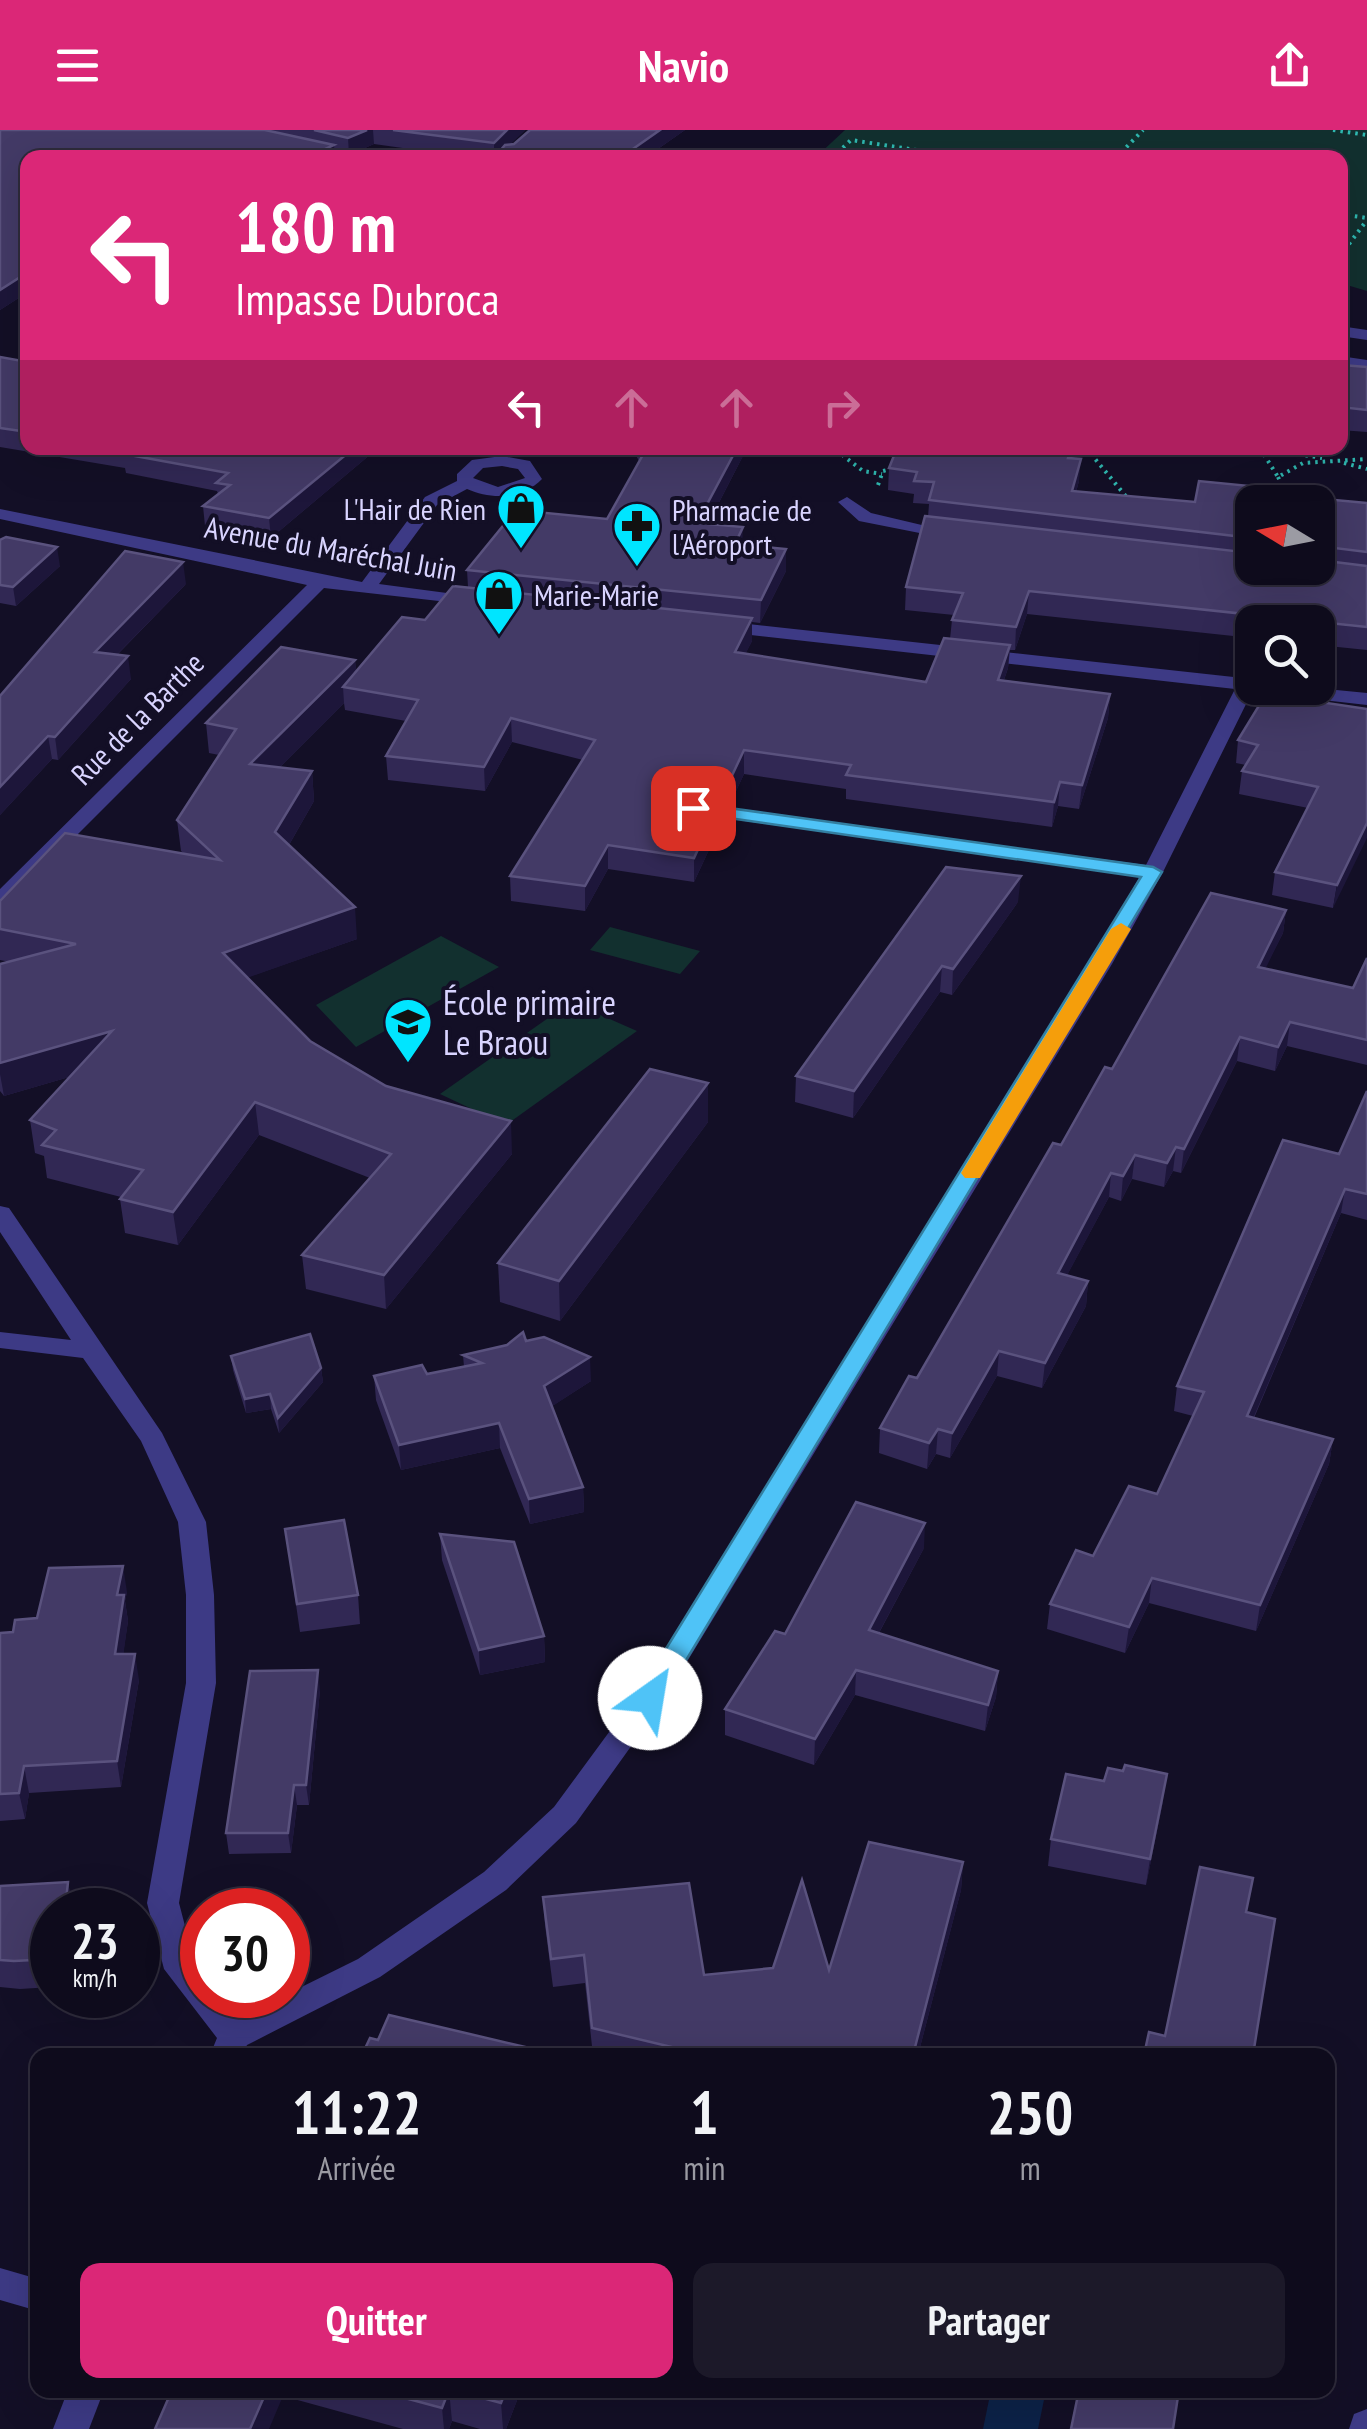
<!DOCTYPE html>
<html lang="fr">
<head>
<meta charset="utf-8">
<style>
  body { margin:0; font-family:"PT Sans Narrow",sans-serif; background:#1c1929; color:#f1f3f6; height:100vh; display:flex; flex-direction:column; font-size:38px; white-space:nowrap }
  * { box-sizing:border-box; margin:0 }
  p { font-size:32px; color:#9b9ba3 }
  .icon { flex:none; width:55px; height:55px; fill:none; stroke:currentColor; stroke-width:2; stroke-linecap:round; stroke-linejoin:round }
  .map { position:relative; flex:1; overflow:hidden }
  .side { position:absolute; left:30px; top:1918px; width:1305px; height:350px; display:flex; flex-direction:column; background:#0e0b1c; border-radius:20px; box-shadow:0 10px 40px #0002,0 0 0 2px #2e2b3b }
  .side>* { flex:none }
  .banner { position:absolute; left:20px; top:20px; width:1328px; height:305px; border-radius:20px; box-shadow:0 10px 40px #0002,0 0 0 2px #2e2b3b; background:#db2777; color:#fff; overflow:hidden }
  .needle { width:65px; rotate:280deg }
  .fabs { position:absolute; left:1235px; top:355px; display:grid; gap:20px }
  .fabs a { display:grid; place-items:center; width:100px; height:100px; border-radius:20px; background:#0e0b1c; box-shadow:0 10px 40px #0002,0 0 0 2px #2e2b3b; font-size:50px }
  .speed { position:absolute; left:30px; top:1758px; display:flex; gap:20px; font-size:50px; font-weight:700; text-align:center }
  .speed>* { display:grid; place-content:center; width:130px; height:130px; border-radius:50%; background:#0e0b1c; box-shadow:0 10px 40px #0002,0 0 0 2px #2e2b3b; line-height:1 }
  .speed small { font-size:25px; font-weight:400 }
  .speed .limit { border:15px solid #d22; background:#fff; color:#111 }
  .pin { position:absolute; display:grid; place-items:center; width:85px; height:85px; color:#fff; margin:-42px; border-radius:20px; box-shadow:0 5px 15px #0006 }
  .me { position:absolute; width:110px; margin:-55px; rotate:32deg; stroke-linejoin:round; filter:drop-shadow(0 0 8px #0008) }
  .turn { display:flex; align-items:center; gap:35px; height:210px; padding:0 50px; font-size:45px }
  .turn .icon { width:130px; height:130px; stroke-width:2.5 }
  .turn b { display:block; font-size:70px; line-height:85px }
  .lanes { display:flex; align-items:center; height:95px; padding:0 50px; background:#0003; justify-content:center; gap:50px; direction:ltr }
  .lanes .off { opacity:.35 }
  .eta { display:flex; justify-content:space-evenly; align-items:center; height:170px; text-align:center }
  .eta b { font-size:60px; font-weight:700; line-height:70px }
  .action { display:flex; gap:20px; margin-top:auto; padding:20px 50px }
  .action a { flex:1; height:115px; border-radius:20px; background:#db2777; color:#fff; font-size:40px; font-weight:700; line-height:115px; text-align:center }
  .action a+a { background:#1c1929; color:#f1f3f6 }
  header { display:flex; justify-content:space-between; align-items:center; height:130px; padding:0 50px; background:#db2777; color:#fff; font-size:45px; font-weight:700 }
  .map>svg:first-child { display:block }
  .green { fill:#12302f }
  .water { fill:#0c2248 }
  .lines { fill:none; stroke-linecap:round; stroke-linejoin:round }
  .path { stroke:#2fb8b0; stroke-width:4; stroke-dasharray:2.5 5; stroke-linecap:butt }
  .minor { fill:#3d3a85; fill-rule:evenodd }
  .wall { fill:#312854; fill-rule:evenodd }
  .shaded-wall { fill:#1d163a }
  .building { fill:#433a66; stroke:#5a527e; stroke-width:2.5 }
  .route { fill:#4fc3f7; stroke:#337fa1; stroke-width:2.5 }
  .slow { fill:#f59e0b }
  .labels { text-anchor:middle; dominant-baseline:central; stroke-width:8; stroke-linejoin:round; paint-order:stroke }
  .far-poi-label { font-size:30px; fill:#d9d4ff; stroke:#130f26; text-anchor:start }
  .far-street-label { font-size:30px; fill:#d9d4ff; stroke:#130f26 }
  .poi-label { font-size:35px; fill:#d9d4ff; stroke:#130f26; text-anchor:start }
</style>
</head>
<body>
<header><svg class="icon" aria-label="menu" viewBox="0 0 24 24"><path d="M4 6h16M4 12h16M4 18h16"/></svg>Navio<svg class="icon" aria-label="share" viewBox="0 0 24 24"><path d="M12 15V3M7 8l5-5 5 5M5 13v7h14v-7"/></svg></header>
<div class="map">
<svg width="1367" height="2299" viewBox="0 0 1367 2299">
  <rect width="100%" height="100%" fill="#130f26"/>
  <!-- green -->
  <g class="green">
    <path d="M845 0H1367V161L1340 153V28L816 27Z"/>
    <path d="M610 797 700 821 680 844 590 820Z"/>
    <path d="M441 806 499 837 356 917 316 875Z"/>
    <path d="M571 872 637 901 506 995 440 964Z"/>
  </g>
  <!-- water -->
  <path class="water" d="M991 2260H1046L1038 2299H983Z"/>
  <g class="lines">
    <!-- path -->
    <g class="path">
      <path d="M1333 0 1367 5"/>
      <path d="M832 28 851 10 968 28"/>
      <path d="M1116 28 1143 0"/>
      <path d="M1340 84 1367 88"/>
      <path d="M1340 126 1367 90"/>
      <path d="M843 318 841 324 863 341 882 344"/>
      <path d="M1086 318 1129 370"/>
      <path d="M1260 318 1278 347 1303 333 1367 329"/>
      <path d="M1261 318 1322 328"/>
      <path d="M1344 333 1367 339"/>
      <path d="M1278 347 1290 372"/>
      <path d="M878 355 883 341 895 338"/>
    </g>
    <!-- minor -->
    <g class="minor">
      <path d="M1340 196 1367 200V210L1340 206Z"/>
      <path d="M1340 226 1367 230V240L1340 236Z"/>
      <path d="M502 326 530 331 542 349C522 369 492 370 467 359L437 375 379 454 477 467 483 468V476L324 458 7 775 0 777V759L307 455 0 389V379L362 452 425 367 457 351V344L472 330ZM502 336 518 339 525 348 498 357 473 348 483 338Z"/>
      <path d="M847 367 871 383 964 405 955 410 859 391 838 372Z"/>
      <path d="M721 491 1252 549V558H1260L1253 560 1163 742 1112 834 660 1576 576 1693 506 1760 380 1847 247 1915 242 1925H210L217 1908 164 1839 147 1773 186 1553V1465L178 1392 141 1311 83 1228 0 1218V1202L71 1210 0 1102V1076L9 1078 162 1303 206 1392 214 1465 216 1553 179 1773 195 1834 202 1844V1865H220L239 1888 358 1829 484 1742 554 1677 640 1560 1090 834 1140 746 693 684 683 678 686 674 1146 735 1235 559 715 501V493Z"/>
      <path d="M1261 558H1316L1367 563V575L1270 564Z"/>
      <path d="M0 2138 38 2149V2181L0 2170Z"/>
      <path d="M68 2260H104L89 2299H53Z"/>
      <path d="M1367 2279V2299H1349L1354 2284Z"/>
    </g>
  </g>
  <!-- wall -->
  <g class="wall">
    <path d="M0 0H525L510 14H514L530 0H685L645 28H474L374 14 349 25 334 22 335 28H28V162L0 180Z"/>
    <path d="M0 227 28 232V318H378L271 408 205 396 203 376 218 364 217 361 126 343 125 338 0 317Z"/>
    <path d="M1367 237V302L1340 300V247Z"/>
    <path d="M632 318H786L745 322 708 394 742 415 786 419V441L760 493 752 492V511L745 524 926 552 950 509 952 490 954 485 905 480 906 457 928 387 929 374 913 373 914 364 888 360 889 338 895 322 870 320V318H1075L1072 328 1079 351 1076 362 1195 372 1249 362 1367 373V520L1318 515V492H1252V508L1027 484 1015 520H1010L1008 538 1004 550 1110 564 1108 588 1079 679 1058 676 1052 697 846 669V659L744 644 729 676 722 675V692L694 752 608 739 585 781 511 771 510 746 583 630 512 612 485 661 388 650 386 626 406 591 345 580 344 573 280 637 312 641 314 671 289 715 357 809 248 847 310 911 386 956 512 1024 386 1179 306 1159 302 1125 370 1048 259 1005 178 1115 125 1103 120 1069 121 1067 47 1048 44 1026 35 1023 30 990 69 947 4 966 0 961V834L10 832 0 830V771L183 723 181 721 177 690 219 625 209 623 206 593 355 530 356 542 468 457 467 440 607 389 639 331ZM1252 372H1318V438H1252Z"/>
    <path d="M0 410 60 436 16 476 0 473Z"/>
    <path d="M186 454 117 525 131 549 58 630 52 629 0 685V566Z"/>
    <path d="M1367 579 1333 778 1272 765 1275 742 1308 678 1239 664 1242 641 1246 635 1236 633 1238 610Z"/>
    <path d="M1018 772 952 865 940 862 853 988 795 972 796 946Z"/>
    <path d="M1286 780 1283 803 1265 838 1353 858 1367 828V935L1287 916 1275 941 1237 931 1181 1043 1173 1041 1164 1057 1132 1049 1121 1071 1109 1067 1067 1145 1088 1151 1086 1176 1042 1258 997 1246 950 1328 936 1324 927 1339 879 1323 880 1298 917 1248 1061 1015 1112 939Z"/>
    <path d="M708 953V992L560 1191 500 1172 498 1133Z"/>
    <path d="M1367 961V1090L1341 1083 1254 1288 1333 1309 1329 1334 1256 1501 1149 1473 1125 1523 1047 1499 1050 1474 1093 1426 1157 1364 1193 1286 1174 1281 1177 1256 1339 1024Z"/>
    <path d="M526 1211 591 1251 552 1276 583 1357 584 1382 530 1394 500 1318 401 1340 376 1270 374 1246 427 1244 464 1237 463 1225Z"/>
    <path d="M231 1226 321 1238 323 1252 279 1303 271 1279 246 1283 233 1240Z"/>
    <path d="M285 1399 358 1465 360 1494 300 1502Z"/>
    <path d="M440 1404 544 1506 545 1532 480 1545 442 1430Z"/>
    <path d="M924 1418 879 1503 998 1541 996 1567 985 1601 855 1565 814 1635 725 1605V1579L785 1504Z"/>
    <path d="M127 1462 125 1471 128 1491 123 1524 139 1550 121 1657 29 1663 25 1689 0 1691V1503L13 1502 37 1488Z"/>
    <path d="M320 1560 309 1675H297L291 1723 229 1724 226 1703Z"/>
    <path d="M1163 1671 1146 1755 1048 1736 1051 1709Z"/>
    <path d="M963 1732 961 1760 918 1925H593L585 1853 553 1857 545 1795 543 1767 704 1845 829 1840Z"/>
    <path d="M68 1752 73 1780H52V1857L20 1859 0 1857V1756Z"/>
    <path d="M172 2260H521L506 2299H480L452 2291 449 2299H403L283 2266Z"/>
  </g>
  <!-- shaded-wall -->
  <g class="shaded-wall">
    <path d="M367 0H373L374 14 349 25 348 8Z"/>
    <path d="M507 0H525L497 28H494V13Z"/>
    <path d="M660 0H685L645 28H620Z"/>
    <path d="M334 15 335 28H306Z"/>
    <path d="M28 142V162L0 180V160Z"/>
    <path d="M354 318H378L271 408 269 388Z"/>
    <path d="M737 318H786L745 322 697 415V393Z"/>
    <path d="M1071 318H1075L1066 350 1068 328Z"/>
    <path d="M1081 329 1079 351 1070 383 1072 361Z"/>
    <path d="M743 397 742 419 735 414Z"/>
    <path d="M57 417 60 436 16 476 13 457Z"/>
    <path d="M786 419V441L760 493 761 470Z"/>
    <path d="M183 432 186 454 98 544 95 522Z"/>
    <path d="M1029 461 1027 484 1015 520 1016 497Z"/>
    <path d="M752 488V511L735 546V522Z"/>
    <path d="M1010 515 1008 538 996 573 998 550Z"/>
    <path d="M128 526 131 549 58 630 55 607Z"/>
    <path d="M355 530 358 560 343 557 344 573 253 664 250 634Z"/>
    <path d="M1110 564 1108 588 1079 679 1082 655Z"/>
    <path d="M511 588 512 612 485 661 484 637Z"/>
    <path d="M48 606 52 629 0 685V657Z"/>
    <path d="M744 620V644L729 676V652Z"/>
    <path d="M312 641 314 671 278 734 275 702Z"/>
    <path d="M1060 652 1058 676 1052 697 1054 672Z"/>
    <path d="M722 668V692L694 752V728Z"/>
    <path d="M1367 693V708L1333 778 1337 755Z"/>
    <path d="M608 715V739L585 781V756Z"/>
    <path d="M1021 746 1018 772 952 865 953 839Z"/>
    <path d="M355 777 357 809 227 855 223 823Z"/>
    <path d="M1286 780 1283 803 1255 860 1258 837Z"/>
    <path d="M942 836 940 862 853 988 854 961Z"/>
    <path d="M1290 892 1287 916 1275 941 1278 917Z"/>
    <path d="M112 901 117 933 4 966 0 944V933Z"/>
    <path d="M1240 907 1237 931 1181 1043 1184 1019Z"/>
    <path d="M708 953V992L560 1191 559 1151Z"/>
    <path d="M255 972 259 1005 178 1115 173 1082Z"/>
    <path d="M511 991 512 1024 386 1179 384 1145Z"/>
    <path d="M1176 1017 1173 1041 1164 1057 1167 1033Z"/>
    <path d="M1135 1025 1132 1049 1121 1071 1123 1046Z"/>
    <path d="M1111 1043 1109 1067 1055 1168 1058 1143Z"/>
    <path d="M1345 1059 1341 1083 1243 1312 1247 1286Z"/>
    <path d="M1088 1151 1086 1176 1042 1258 1045 1233Z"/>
    <path d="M999 1221 997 1246 950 1328 952 1303Z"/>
    <path d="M590 1227 591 1251 545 1281 544 1256Z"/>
    <path d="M321 1238 323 1252 279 1303 278 1288Z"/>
    <path d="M270 1264 271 1279 246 1283 245 1269Z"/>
    <path d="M499 1293 500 1318 401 1340 399 1315Z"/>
    <path d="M938 1299 936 1324 927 1339 929 1313Z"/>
    <path d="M1333 1309 1329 1334 1256 1501 1260 1475Z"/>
    <path d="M583 1357 584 1382 530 1394 529 1369Z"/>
    <path d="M925 1393 924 1418 867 1525 869 1500Z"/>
    <path d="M123 1436 127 1462 125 1471 128 1491 120 1550 115 1524 117 1465Z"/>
    <path d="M1152 1448 1149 1473 1125 1523 1129 1497Z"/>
    <path d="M544 1506 545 1532 480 1545 479 1520Z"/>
    <path d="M135 1524 139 1550 121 1657 117 1631Z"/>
    <path d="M318 1540 320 1560 309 1675 306 1655Z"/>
    <path d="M856 1540 855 1565 814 1635 815 1609Z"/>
    <path d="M998 1541 996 1567 985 1601 988 1575Z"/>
    <path d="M24 1636 29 1663 25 1689 19 1663Z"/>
    <path d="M1167 1644 1163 1671 1146 1755 1150 1729Z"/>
    <path d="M294 1655 297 1675 291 1723 288 1703Z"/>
    <path d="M963 1732 961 1760 918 1925H913Z"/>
    <path d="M68 1752 73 1780H65Z"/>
    <path d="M267 2260H282L283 2266 269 2299H250Z"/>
    <path d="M449 2260 452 2291 449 2299H444L442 2278Z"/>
    <path d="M506 2260H521L506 2299H503L501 2273Z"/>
  </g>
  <!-- building -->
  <g class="building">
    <path d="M0 0H265L334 15 306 28H28V142L0 160Z"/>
    <path d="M314 0H367L348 8Z"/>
    <path d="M393 0H507L494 13Z"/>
    <path d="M530 0H660L620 28H494L505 15 514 14Z"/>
    <path d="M0 227 28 232V302L0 298Z"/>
    <path d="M1342 235 1367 237V280L1340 277Z"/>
    <path d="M116 318H354L269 388 203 376 230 355 216 353 228 343 124 324 129 320Z"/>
    <path d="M643 318H737L697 393 743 397 735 414 786 419 761 470 467 440 516 380 607 389 645 321Z"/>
    <path d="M897 318H1071L1068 328 1081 329 1072 361 1195 372 1199 351 1250 356 1249 362 1367 373V422L1318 416V372H1252V408L929 370 934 352 914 351 917 342 889 338Z"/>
    <path d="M925 386 1252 423V438H1318V430L1367 436V497L1029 461 1016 497 952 490 963 463 906 457Z"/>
    <path d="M6 407 57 417 13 457 0 455V410Z"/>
    <path d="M125 421 183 432 95 522 128 526 55 607 48 606 0 657V566Z"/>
    <path d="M453 456 752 488 735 522 926 552 944 508 1010 515 998 550 1110 564 1082 655 1060 652 1054 672 846 645 851 635 744 620 729 652 687 646 680 652 691 663 722 668 694 728 608 715 585 756 510 746 595 610 511 588 484 637 386 626 418 570 343 557 402 487 425 490Z"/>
    <path d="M281 517 355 530 250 634 312 641 275 702 355 777 223 823 310 911 386 956 511 991 384 1145 302 1125 391 1024 255 972 173 1082 120 1069 143 1040 42 1015 56 1000 30 990 112 901 0 933V834L76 814 0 799V771L65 703 220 730 177 690 236 599 206 593Z"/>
    <path d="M1266 564 1367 579V693L1337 755 1275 742 1318 657 1242 641 1258 615 1238 610Z"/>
    <path d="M946 737 1021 746 953 839 942 836 854 961 796 946Z"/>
    <path d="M1211 763 1286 780 1258 837 1353 858 1367 828V910L1290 892 1278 917 1240 907 1184 1019 1176 1017 1167 1033 1135 1025 1123 1046 1111 1043 1058 1143 1088 1151 1045 1233 999 1221 952 1303 938 1299 929 1313 880 1298 909 1246 917 1248 1053 1013 1061 1015 1105 937 1112 939Z"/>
    <path d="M650 939 708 953 559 1151 498 1133Z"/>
    <path d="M1367 961V1064L1345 1059 1247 1286 1333 1309 1260 1475 1152 1448 1129 1497 1050 1474 1076 1420 1093 1426 1129 1356 1157 1364 1204 1262 1177 1256 1283 1010 1339 1024Z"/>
    <path d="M523 1202 526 1211 544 1207 590 1227 544 1256 583 1357 529 1369 499 1293 399 1315 374 1246 422 1235 427 1244 482 1233 463 1225 507 1215Z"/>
    <path d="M310 1204 321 1238 278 1288 270 1264 245 1269 231 1226Z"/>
    <path d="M856 1372 925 1393 869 1500 998 1541 988 1575 856 1540 815 1609 725 1579 775 1501 785 1504Z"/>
    <path d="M344 1390 358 1465 297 1474 285 1399Z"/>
    <path d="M440 1404 514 1412 544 1506 479 1520Z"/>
    <path d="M123 1436 117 1465H124L115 1524H135L117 1631 24 1636 19 1663 0 1664V1503L13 1502 15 1490 37 1488 49 1438Z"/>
    <path d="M318 1540 306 1655H294L288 1703H226L250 1541Z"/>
    <path d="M1125 1635 1167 1644 1150 1729 1051 1709 1066 1644 1104 1651 1108 1638 1123 1641Z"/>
    <path d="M869 1712 963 1732 913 1925H705L592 1898 584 1825 551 1829 543 1767 689 1753 704 1845 773 1838 802 1750 829 1840Z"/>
    <path d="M1200 1737 1253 1748 1246 1782 1275 1789 1253 1925 1236 1923V1925H1144L1149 1902 1165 1906Z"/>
    <path d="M68 1752 65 1780H52V1829L14 1831 0 1830V1756Z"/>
    <path d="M389 1885 538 1920 536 1925H362L370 1908 378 1910Z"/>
    <path d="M172 2260H267L250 2299H155Z"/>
    <path d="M375 2260H449L442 2278Z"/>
    <path d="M453 2260H506L501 2273Z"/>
    <path d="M1079 2260H1179L1173 2299H1071Z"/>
  </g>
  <!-- route -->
  <path class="route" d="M693 673 1153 737 1162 742 659 1575H640L636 1568 640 1561 1141 747 687 682 684 678Z"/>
  <!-- slow -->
  <path class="slow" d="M1121 793 1131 799 983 1043 980 1048H965L961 1043 1111 799Z"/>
  <!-- icons -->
  <defs>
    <g id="shop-pin" transform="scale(2.5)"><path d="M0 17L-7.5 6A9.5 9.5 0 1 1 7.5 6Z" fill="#00e5ff" stroke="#130f26"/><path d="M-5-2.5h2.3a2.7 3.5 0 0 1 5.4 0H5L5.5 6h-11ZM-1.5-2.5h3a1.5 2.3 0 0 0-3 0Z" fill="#111"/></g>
    <g id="pharmacy-pin" transform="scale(2.5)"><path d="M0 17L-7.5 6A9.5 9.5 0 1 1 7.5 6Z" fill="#00e5ff" stroke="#130f26"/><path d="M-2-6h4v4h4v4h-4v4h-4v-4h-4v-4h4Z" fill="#111"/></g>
    <g id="school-pin" transform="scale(2.5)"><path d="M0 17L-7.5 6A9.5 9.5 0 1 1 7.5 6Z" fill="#00e5ff" stroke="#130f26"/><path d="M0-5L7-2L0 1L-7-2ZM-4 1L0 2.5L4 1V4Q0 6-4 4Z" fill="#111"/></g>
  </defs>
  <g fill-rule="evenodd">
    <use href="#shop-pin" x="521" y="378"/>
    <use href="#pharmacy-pin" x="637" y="396"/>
    <use href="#shop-pin" x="499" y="464"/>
    <use href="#school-pin" x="408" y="892"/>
  </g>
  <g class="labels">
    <!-- far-poi labels -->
    <g class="far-poi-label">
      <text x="486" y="378" text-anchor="end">L'Hair de Rien</text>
      <text x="672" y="379">Pharmacie de<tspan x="672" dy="34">l'Aéroport</tspan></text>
      <text x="534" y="464">Marie-Marie</text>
    </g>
    <!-- far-street labels -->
    <g class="far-street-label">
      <text transform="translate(331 418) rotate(10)">Avenue du Maréchal Juin</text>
      <text transform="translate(137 588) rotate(-45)">Rue de la Barthe</text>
    </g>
    <!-- poi labels -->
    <g class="poi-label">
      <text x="443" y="872">École primaire<tspan x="443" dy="40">Le Braou</tspan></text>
    </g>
  </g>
</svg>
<div class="fabs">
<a><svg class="needle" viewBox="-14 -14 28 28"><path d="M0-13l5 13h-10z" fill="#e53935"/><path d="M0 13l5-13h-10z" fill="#9b9ba3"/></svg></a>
<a><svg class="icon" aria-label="search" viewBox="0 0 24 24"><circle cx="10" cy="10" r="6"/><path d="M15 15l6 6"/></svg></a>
</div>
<div class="speed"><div>23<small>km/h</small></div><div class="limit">30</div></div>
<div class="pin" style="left:693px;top:678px;background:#d93025"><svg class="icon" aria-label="arrive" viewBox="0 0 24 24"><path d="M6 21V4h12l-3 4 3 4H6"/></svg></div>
<svg class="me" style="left:650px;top:1568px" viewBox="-20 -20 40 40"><circle r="19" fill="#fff"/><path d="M0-13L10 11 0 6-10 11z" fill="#4fc3f7"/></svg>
<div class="banner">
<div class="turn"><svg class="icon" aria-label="left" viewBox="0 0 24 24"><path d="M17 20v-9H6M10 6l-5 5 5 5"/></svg><div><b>180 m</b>Impasse Dubroca</div></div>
<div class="lanes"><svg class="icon" aria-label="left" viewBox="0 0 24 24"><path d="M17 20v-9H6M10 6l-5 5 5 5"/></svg><svg class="icon off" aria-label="ahead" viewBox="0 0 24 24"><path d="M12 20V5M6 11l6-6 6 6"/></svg><svg class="icon off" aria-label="ahead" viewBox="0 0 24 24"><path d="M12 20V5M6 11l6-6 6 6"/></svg><svg class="icon off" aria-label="right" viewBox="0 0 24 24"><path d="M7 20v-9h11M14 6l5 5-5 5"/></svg></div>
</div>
<section class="side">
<div class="eta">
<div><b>11:22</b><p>Arrivée</p></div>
<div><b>1</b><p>min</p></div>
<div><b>250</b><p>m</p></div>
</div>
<div class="action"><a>Quitter</a><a>Partager</a></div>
</section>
</div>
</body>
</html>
